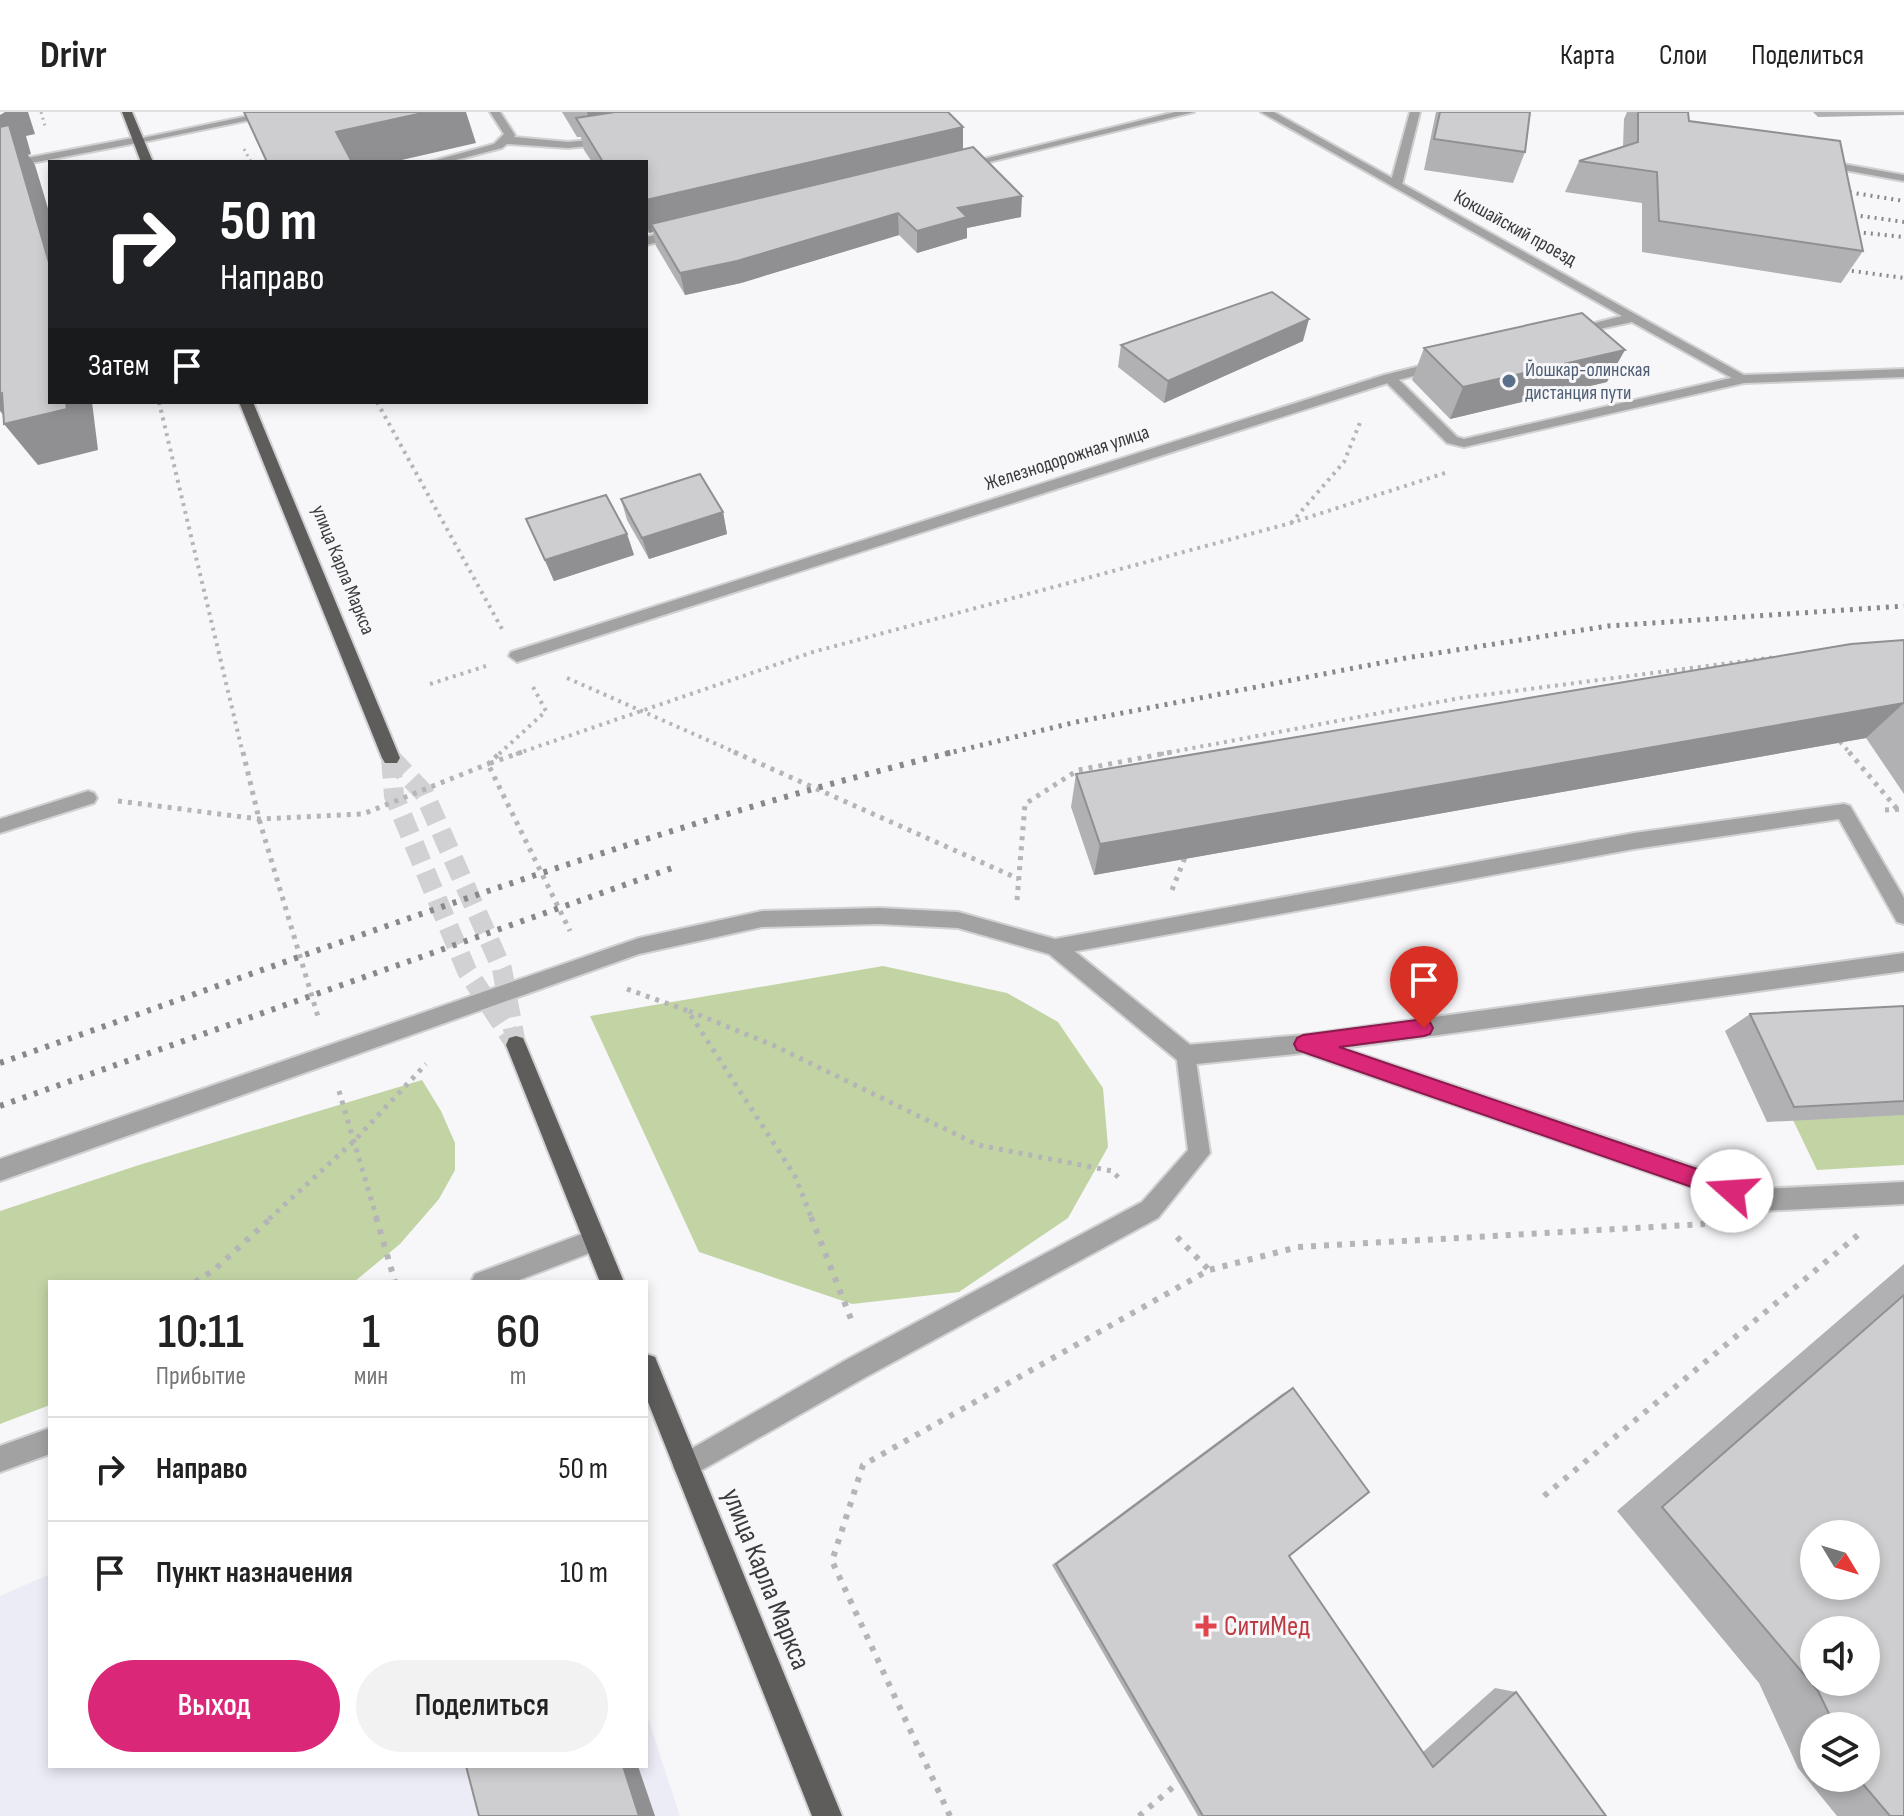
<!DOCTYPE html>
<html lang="ru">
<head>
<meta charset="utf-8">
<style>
  body { margin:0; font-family:"Sofia Sans Condensed",sans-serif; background:#f2f2f2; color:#222; height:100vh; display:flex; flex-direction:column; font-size:30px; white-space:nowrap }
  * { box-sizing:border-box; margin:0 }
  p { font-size:26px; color:#767676 }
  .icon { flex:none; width:44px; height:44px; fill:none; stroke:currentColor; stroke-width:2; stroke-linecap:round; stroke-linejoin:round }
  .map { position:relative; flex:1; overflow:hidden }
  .details { position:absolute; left:48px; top:1168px; width:600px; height:488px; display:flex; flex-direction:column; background:#fff; border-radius:0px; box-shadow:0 4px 12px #0003 }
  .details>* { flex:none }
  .hud { position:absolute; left:48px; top:48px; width:600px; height:244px; border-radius:0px; box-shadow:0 4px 12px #0003; background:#202124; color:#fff; overflow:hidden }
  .needle { width:52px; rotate:128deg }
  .fabs { position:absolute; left:1800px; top:1408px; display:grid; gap:16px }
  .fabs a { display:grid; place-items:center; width:80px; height:80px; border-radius:50%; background:#fff; box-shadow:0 4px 12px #0003; font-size:40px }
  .pin { position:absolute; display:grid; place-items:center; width:68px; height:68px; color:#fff; margin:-82px -34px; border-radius:50% 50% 50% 0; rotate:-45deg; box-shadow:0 0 8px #0007 }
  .pin .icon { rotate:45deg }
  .me { position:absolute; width:88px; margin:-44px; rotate:289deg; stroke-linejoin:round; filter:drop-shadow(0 0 6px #0008) }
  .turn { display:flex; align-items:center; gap:28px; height:168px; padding:0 40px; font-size:36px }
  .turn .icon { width:104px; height:104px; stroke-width:2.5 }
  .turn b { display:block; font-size:56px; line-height:68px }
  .then { display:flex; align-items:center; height:76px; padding:0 40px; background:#0003; gap:16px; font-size:30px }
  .eta { display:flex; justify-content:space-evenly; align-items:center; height:136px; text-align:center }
  .eta b { font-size:48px; font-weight:600; line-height:56px }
  .cta { display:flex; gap:16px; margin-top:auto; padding:16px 40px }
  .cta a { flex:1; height:92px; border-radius:48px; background:#db2777; color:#fff; font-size:32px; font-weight:600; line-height:92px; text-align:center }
  .cta a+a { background:#f2f2f2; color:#222 }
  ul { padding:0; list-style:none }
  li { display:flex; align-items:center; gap:24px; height:104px; padding:0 40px; border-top:2px solid #e0e0e0 }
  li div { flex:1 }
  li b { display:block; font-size:30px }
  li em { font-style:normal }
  header { display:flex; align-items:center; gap:48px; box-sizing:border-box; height:112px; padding:0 40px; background:#fff; border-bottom:2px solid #e0e0e0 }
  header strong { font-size:38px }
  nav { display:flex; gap:44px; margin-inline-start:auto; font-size:28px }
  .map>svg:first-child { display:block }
  .built { fill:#ececf6 }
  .green { fill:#c2d4a4 }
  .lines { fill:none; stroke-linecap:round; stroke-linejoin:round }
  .primary-tunnel { stroke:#d1d1d4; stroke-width:20; stroke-dasharray:20 10; stroke-linecap:butt }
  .service-casing { stroke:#d1d1d4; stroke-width:4 }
  .minor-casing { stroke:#d1d1d4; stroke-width:4 }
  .tertiary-casing { stroke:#d1d1d4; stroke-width:4 }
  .primary-casing { stroke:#d1d1d4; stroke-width:4 }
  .path-far3 { stroke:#b5b5b7; stroke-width:3; stroke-dasharray:2 4; stroke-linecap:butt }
  .path-far2 { stroke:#b5b5b7; stroke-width:4; stroke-dasharray:3 5; stroke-linecap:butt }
  .path-far1 { stroke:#b5b5b7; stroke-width:5; stroke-dasharray:4 6; stroke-linecap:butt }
  .path { stroke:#b5b5b7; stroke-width:6; stroke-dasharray:5 8; stroke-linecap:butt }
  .service { fill:#a3a2a2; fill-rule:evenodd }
  .minor { fill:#a3a2a2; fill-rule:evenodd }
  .tertiary { fill:#a3a2a2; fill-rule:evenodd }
  .primary { fill:#5f5d5c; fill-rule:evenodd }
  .rail-far2 { stroke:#88888a; stroke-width:4; stroke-dasharray:2 5; stroke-linecap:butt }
  .rail-far1 { stroke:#88888a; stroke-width:5; stroke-dasharray:3 6; stroke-linecap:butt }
  .rail { stroke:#88888a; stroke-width:6; stroke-dasharray:4 8; stroke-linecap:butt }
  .wall { fill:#b1b1b3; fill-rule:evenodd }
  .shaded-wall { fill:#909092 }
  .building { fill:#ceced0; stroke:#909092; stroke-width:2; fill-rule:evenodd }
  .route { fill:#db2777; stroke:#8e194d; stroke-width:2 }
  .service-dot { fill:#5c6f8a; stroke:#f7f7fa; stroke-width:3 }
  .health-dot { fill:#e0444e; stroke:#f7f7fa; stroke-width:3 }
  .labels { text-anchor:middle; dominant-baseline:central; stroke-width:6; stroke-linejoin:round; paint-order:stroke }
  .far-street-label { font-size:20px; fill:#3b3b3c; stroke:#f7f7fa }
  .far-service-label { font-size:20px; fill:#4e5e75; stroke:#f7f7fa; text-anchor:start }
  .near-street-label { font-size:28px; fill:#3b3b3c; stroke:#f7f7fa }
  .near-health-label { font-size:28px; fill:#be3a42; stroke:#f7f7fa; text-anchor:start }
</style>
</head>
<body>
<header>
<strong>Drivr</strong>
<nav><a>Карта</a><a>Слои</a><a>Поделиться</a></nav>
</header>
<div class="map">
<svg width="1904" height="1704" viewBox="0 0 1904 1704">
  <rect width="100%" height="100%" fill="#f7f7fa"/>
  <!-- built -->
  <path class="built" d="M50 1462V1654H646V1600L680 1704H0V1484Z"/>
  <!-- green -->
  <g class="green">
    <path d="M883 854 1007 881 1058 910 1103 976 1108 1035 1068 1106 959 1180 852 1192 699 1140 590 904Z"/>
    <path d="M422 968 441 999 455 1031V1058L439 1087 400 1132 354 1170H50V1293L0 1312V1099L139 1053Z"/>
    <path d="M1904 1002V1053L1817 1058 1793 1008Z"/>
  </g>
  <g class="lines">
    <!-- primary-tunnel -->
    <g class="primary-tunnel">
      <path d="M391 646 424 681 502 857 516 933"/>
      <path d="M391 646 394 684 467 859 512 927"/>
    </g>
    <!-- service casing -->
    <g class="service-casing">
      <g id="service">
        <path d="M490 0H500L515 23 514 25 568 30 611 26 616 29 611 32 568 36 507 32 502 36 448 50H429L494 32 504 22Z"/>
        <path d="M1410 0H1420L1402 73 1396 76 1390 73Z"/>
        <path d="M1821 48 1904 63V69L1817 53V49Z"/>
        <path d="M1904 257V265L1744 271 1464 335 1447 331 1382 266 1394 263 1457 325 1464 327 1744 263Z"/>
        <path d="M1844 692 1850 694 1904 786V812L1897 810 1839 707 1634 737 1055 843 1048 841 1045 835 1048 829 1055 827 1634 721Z"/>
        <path d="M1904 841V859L1343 936 1760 1077 1904 1070V1092L1760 1099 1304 941 1187 953 1180 950 1177 943 1180 936 1187 933 1303 923Z"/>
      </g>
    </g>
    <!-- minor casing -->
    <g class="minor-casing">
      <g id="minor">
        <path d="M1175 0H1194L961 57 955 54Z"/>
        <path d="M1261 0H1274L1751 267 1739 270 1632 210 1567 224V218L1622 204Z"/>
        <path d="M138 25 143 28 142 30 0 57V51Z"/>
        <path d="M681 117 685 118V124L646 133V125Z"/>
        <path d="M1440 249 1445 250V256L1394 269 523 548 517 550 509 544 511 540 1384 263Z"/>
        <path d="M88 679 94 681 97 686 94 691 0 721V707Z"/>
        <path d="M879 796 958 800 1062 829 1194 936 1210 1041 1158 1106 864 1266 686 1367 677 1363 673 1354 677 1345 846 1248 1142 1090 1188 1038 1177 948 1049 842 958 816 879 812 762 815 639 842 0 1069V1047L639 826 762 799Z"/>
        <path d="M595 1117 603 1120 607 1128 603 1136 514 1170H471L475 1162Z"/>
        <path d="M50 1316V1342L0 1360V1334Z"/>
      </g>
    </g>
    <!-- tertiary casing -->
    <g class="tertiary-casing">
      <path id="tertiary" d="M267 0H289L138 31 133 28Z"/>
    </g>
    <!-- primary casing -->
    <g class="primary-casing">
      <g id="primary">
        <path d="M122 0H132L153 50H141Z"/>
        <path d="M239 290H253L400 646 397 651H385L382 646Z"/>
        <path d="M516 924 523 926 526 933 624 1170H600L506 933 509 926Z"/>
        <path d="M646 1242 655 1245 842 1704H812L646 1285Z"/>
      </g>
    </g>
    <!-- path-far3 -->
    <g class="path-far3">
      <path d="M41 0 45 14"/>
      <path d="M244 37 251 50"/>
    </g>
    <!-- path-far2 -->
    <g class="path-far2">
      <path d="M159 290 243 642"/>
      <path d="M377 290 502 517"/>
      <path d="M1291 411 1344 350 1361 308"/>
      <path d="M567 566 739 642"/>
      <path d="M430 572 486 554"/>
      <path d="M1840 630 1851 642"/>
      <path d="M499 642 546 599 533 575"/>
      <path d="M516 642 813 540 1291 411 1445 361"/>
      <path d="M1161 642 1460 586 1776 545"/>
    </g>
    <!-- path-far1 -->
    <g class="path-far1">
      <path d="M243 640 259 707 319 908"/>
      <path d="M522 640 488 652 570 819"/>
      <path d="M734 640 1019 767"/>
      <path d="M1849 640 1898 698"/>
      <path d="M118 689 259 707 363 702 488 652 501 640"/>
      <path d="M1885 698 1904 697"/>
      <path d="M1172 778 1186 743"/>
      <path d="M1017 788 1025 692 1078 658 1172 640"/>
      <path d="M627 877 688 899 795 1064 812 1107"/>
      <path d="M689 899 775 934 978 1033 1112 1059 1122 1069"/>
      <path d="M339 979 377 1107"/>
      <path d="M269 1107 354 1029 426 952"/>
    </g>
    <!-- path -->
    <g class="path">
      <path d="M376 1105 395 1170"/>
      <path d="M811 1105 851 1207"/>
      <path d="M1177 1125 1209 1158"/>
      <path d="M195 1170 214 1158 272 1105"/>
      <path d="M1544 1384 1858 1123"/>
      <path d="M950 1704 832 1449 863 1353 1209 1158 1298 1135 1705 1112"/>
      <path d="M1139 1704 1179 1670"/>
    </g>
    <!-- service -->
    <use href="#service" class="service"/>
    <!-- minor -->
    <use href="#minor" class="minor"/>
    <!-- tertiary -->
    <use href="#tertiary" class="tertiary"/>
    <!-- primary -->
    <use href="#primary" class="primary"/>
    <!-- rail-far2 -->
    <g class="rail-far2">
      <path d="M1829 77 1904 89"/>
      <path d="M1833 100 1904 110"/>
      <path d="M1836 118 1904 125"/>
      <path d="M1838 157 1904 166"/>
    </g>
    <!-- rail-far1 -->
    <path class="rail-far1" d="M945 642 1076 610 1406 546 1608 514 1904 494"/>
    <!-- rail -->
    <g class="rail">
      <path d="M0 951C315 841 628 720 953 640"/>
      <path d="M0 994 675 755"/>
    </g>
  </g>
  <!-- wall -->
  <g class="wall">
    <path d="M562 0H948L963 15V38L1021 105 967 116V126L917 141 899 123 741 171 685 183 656 134 653 120 649 121 646 116V50H592L584 38 581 25H577Z"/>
    <path d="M1436 0H1530L1525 40 1513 71 1424 58Z"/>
    <path d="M1627 0H1688L1689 9 1863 139 1841 171 1642 140V91L1565 80 1579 49 1623 35 1624 7Z"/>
    <path d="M1813 0H1904V3L1818 5Z"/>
    <path d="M1303 229 1164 291 1118 255 1121 233Z"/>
    <path d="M1424 236 1607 270 1450 307 1412 268Z"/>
    <path d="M621 387 723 400 727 422 649 447 627 408Z"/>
    <path d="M526 407 627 422 634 443 554 469Z"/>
    <path d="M1904 528V682L1866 626 1094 763 1071 695 1076 662Z"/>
    <path d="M1904 894V1003L1767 1010 1725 919 1750 902Z"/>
    <path d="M1904 1152V1704H1837L1798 1656 1759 1571 1617 1399ZM1814 1614H1866V1666H1814Z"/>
    <path d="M1293 1276 1289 1444 1423 1640 1495 1576 1516 1580 1606 1704H1198L1052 1453 1282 1282Z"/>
  </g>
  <!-- shaded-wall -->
  <g class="shaded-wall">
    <path d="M5 0H28L35 22 26 24 31 42 28 43 35 53 50 103V154L0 48V3Z"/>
    <path d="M427 0H466L476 31 393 50H349L336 20Z"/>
    <path d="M587 0H703L594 26Z"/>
    <path d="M963 15V47L651 112 653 120 649 121 646 107V88Z"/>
    <path d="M1022 84 1021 105 967 116V126L917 141V119L958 96Z"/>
    <path d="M898 101 899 123 741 171 685 183 680 161Z"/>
    <path d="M1309 207 1303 229 1164 291 1168 269Z"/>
    <path d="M1625 238 1607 270 1450 307 1463 275Z"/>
    <path d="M0 282 66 290H92L98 338 38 353 4 312 10 311 0 299Z"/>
    <path d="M723 400 727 422 649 447 642 426Z"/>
    <path d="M627 422 634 443 554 469 545 448Z"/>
    <path d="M1904 591 1866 626 1094 763 1100 732Z"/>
    <path d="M623 1654H638L655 1704H639Z"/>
  </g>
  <!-- building -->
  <g class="building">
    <path d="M244 0H427L336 20 352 50H267Z"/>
    <path d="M615 0H948L963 15 646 88V50H603L576 6Z"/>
    <path d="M1440 0H1530L1525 40 1434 27Z"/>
    <path d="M1638 0H1688L1689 9 1840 29 1863 139 1659 109 1657 60 1579 49 1638 30Z"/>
    <path d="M9 13 50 154V290H66L67 297 4 312 2 281 0 282V15Z"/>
    <path d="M973 35 1022 84 958 96 967 105 917 119 898 101 737 149 680 161 651 112Z"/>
    <path d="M1272 180 1309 207 1168 269 1121 233Z"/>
    <path d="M1582 201 1625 238 1463 275 1424 236Z"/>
    <path d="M700 362 723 400 642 426 621 387Z"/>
    <path d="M606 383 627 422 545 448 526 407Z"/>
    <path d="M1904 528V591L1100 732 1076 662 1851 532Z"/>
    <path d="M1904 894V989L1794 995 1750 902Z"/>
    <path d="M1904 1183V1704H1890L1862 1671 1860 1666H1866V1614H1835L1818 1579 1662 1395ZM1814 1422H1866V1474H1814ZM1814 1518H1866V1570H1814Z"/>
    <path d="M1293 1276 1369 1380 1289 1444 1433 1655 1516 1580 1606 1704H1203L1056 1452Z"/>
    <path d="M466 1654H623L639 1704H479Z"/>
  </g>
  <!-- route -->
  <path class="route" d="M1424 907 1430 910 1433 916 1430 922 1424 924 1339 935 1732 1069 1739 1072 1742 1079 1739 1086 1732 1089 1303 940 1297 938 1294 932 1297 926 1303 923Z"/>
  <!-- markers -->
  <circle class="service-dot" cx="1509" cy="269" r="8"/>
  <path class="health-dot" d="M1202 1502h8v8h8v8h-8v8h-8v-8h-8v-8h8z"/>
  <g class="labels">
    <!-- far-street labels -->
    <g class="far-street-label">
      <text transform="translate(1515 116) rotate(29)">Кокшайский проезд</text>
      <text transform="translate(1067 346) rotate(-18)">Железнодорожная улица</text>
      <text transform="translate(343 458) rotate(68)">улица Карла Маркса</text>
    </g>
    <!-- far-service labels -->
    <g class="far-service-label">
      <text x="1525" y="258">Йошкар-олинская<tspan x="1525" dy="23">дистанция пути</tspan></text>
    </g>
    <!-- near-street labels -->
    <g class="near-street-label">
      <text transform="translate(766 1467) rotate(68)">улица Карла Маркса</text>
    </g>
    <!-- near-health labels -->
    <g class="near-health-label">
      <text x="1224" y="1514">СитиМед</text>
    </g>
  </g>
</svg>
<div class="fabs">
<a><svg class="needle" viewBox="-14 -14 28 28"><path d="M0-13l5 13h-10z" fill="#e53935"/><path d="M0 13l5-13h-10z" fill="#767676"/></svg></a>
<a><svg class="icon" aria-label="sound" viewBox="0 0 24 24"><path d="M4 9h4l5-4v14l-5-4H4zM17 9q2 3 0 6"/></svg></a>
<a><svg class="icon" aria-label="layers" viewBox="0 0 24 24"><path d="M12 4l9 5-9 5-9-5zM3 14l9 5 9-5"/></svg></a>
</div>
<div class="pin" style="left:1424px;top:916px;background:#d93025"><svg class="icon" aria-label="arrive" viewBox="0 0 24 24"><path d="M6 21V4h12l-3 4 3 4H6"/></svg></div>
<svg class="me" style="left:1732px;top:1079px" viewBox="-20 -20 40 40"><circle r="19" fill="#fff"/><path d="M0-13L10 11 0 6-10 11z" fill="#db2777"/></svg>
<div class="hud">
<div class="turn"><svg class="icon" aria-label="right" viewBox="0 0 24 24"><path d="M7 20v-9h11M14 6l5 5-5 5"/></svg><div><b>50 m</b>Направо</div></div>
<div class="then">Затем<svg class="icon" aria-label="arrive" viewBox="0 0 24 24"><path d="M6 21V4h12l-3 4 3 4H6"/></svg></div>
</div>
<section class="details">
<div class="eta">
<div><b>10:11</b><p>Прибытие</p></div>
<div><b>1</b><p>мин</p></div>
<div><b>60</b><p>m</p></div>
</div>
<ul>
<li><svg class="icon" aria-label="right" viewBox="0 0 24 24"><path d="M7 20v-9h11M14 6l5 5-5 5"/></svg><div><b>Направо</b></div><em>50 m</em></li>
<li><svg class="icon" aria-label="arrive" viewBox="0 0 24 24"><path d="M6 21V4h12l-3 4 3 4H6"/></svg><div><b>Пункт назначения</b></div><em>10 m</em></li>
</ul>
<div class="cta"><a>Выход</a><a>Поделиться</a></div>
</section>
</div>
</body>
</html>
